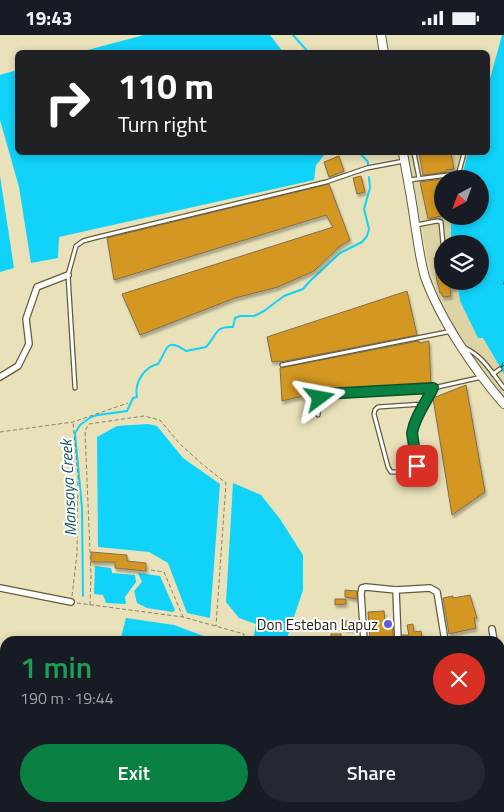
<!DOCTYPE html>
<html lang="en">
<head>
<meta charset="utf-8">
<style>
  body { margin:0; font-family:"Titillium Web",sans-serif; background:#242831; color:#f1f3f6; height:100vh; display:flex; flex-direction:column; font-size:19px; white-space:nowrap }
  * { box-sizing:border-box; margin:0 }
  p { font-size:16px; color:#9ea1a6 }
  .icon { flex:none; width:28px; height:28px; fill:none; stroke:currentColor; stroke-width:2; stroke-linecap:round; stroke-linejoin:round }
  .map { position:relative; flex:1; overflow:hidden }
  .side { position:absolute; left:0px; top:601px; width:505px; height:176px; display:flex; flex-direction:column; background:#171b24; border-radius:15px 15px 0 0; box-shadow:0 2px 8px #0003 }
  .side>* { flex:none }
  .top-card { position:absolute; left:15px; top:15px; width:475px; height:105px; border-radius:8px; box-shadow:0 2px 8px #0003; background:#202124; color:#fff; overflow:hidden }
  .needle { width:32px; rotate:221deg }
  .fabs { position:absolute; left:434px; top:135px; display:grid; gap:10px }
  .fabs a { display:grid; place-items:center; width:55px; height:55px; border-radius:50%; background:#171b24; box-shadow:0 2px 8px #0003; font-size:25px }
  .pin { position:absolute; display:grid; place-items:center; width:42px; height:42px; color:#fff; margin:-21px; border-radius:10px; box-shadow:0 2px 8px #0006 }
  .me { position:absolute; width:55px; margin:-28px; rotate:77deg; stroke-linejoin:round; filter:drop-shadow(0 0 4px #0008) }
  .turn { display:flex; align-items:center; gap:18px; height:105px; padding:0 20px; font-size:22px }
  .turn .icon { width:65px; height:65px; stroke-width:2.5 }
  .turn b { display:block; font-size:35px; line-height:42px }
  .round { display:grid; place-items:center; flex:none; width:52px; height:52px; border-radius:26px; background:#242831 }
  .summary { display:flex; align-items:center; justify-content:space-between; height:85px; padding:0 20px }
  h1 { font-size:30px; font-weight:600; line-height:38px; color:#1e9e55 }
  .action { display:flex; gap:10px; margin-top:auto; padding:10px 20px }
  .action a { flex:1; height:58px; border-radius:30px; background:#0b8043; color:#fff; font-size:20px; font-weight:600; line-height:58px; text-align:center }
  .action a+a { background:#242831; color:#f1f3f6 }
  .status { display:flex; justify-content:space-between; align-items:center; height:35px; padding:0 25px; background:#171b24; direction:ltr }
  .status svg { height:14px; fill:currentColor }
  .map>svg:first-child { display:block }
  .built { fill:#ddd4a6 }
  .water { fill:#11d2f9 }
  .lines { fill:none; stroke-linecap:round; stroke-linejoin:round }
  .stream { stroke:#11d2f9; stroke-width:2 }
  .ferry { stroke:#0b5162; stroke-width:1; stroke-dasharray:6 5; stroke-linecap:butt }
  .building { fill:#d49720; stroke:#826e4f; filter:url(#shadow) }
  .service-casing { stroke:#635c3a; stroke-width:5.5 }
  .minor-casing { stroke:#635c3a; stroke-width:8 }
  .tertiary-casing { stroke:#635c3a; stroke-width:9 }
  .secondary-casing { stroke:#635c3a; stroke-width:10 }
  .path { stroke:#878267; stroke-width:1; stroke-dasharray:4 2.5; stroke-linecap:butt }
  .service { stroke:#fff; stroke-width:3 }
  .minor { stroke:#fff; stroke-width:5.5 }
  .tertiary { stroke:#fff; stroke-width:7 }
  .secondary { stroke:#fff; stroke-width:8 }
  .route-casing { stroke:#07532c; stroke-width:12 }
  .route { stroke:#0b8043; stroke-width:9 }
  .poi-dot { fill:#5e5fd7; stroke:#fff; stroke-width:2 }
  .labels { text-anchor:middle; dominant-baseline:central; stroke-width:4; stroke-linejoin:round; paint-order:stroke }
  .poi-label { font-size:15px; fill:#211e10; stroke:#fff; text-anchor:end }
  .water-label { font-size:16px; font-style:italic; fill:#0b5162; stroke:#fff }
</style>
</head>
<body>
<div class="status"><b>19:43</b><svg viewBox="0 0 49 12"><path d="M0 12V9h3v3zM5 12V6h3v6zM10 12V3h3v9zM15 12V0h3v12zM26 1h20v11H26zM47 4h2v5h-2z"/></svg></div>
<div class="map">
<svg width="504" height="777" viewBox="0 0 504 777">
  <defs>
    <filter id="shadow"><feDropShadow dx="1.5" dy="3" stdDeviation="1" flood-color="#0004"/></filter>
  </defs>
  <rect width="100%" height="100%" fill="#e8e1ba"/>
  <!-- built -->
  <path class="built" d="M408 118H468L461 144H442V181H451V209H442V246H457L460 266 504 339V365L485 340 454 293 438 261 427 222Z"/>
  <!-- water -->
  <g class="water">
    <path d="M144 0H270L283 17H80Z"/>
    <path d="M502 0H504V339L483 303H478L460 266 457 246H480V209H451V182L480 181V144H461L468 118H488V51Z"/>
    <path d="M17 35 18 118H326L316 130 314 145 59 202 58 223 31 228 19 152 0 85V40Z"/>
    <path d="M0 141 14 233 0 237Z"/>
    <path d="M148 389 157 391 183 423 220 449 210 583 187 578 168 528 149 517 98 512 97 402 117 391Z"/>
    <path d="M233 448 261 460 280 484 303 520V555L286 606H253L256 589 239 583 226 567Z"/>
    <path d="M95 531 111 533 112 538 135 540 136 547 125 562 126 569 106 568 103 560 94 559Z"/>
    <path d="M138 538 160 541 175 575 173 577 147 573 137 568 134 556 142 547Z"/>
    <path d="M126 583 174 590 217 606H120Z"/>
  </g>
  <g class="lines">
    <!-- stream -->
    <g class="stream">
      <path d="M293 0 309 18"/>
      <path d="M360 118 368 127V130"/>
      <path d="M83 561 82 473 75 398 80 390 91 382 98 380 127 376 133 363 137 362C134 348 144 332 158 329 167 316 165 301 186 316L206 312C217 302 213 291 233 292L235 283 240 281H254L264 276 284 261 303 254 309 247 340 218 362 207 367 201 369 194 364 174 370 153 369 142"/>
    </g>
    <!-- ferry -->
    <g class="ferry">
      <path d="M504 247V250"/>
      <path d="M501 333 504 325"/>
      <path d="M501 333 504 330"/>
    </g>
  </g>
  <!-- building -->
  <g class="building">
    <path d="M419 118H451L454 134 446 135V137L423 140Z"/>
    <path d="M339 121 344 136 329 142 324 127Z"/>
    <path d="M361 141 365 157 357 159 353 143Z"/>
    <path d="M442 144V165L439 166 441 181 428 184 420 147Z"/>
    <path d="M329 149 350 205 340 211 314 236 278 252 235 263 140 300 122 259 333 192 326 180 114 245 107 203Z"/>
    <path d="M442 221V246H454L456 253 450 254 451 261 443 262 442 258H440L437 246 434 223Z"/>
    <path d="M407 256 417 300 280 327V326L272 327 267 302Z"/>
    <path d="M419 306V308L429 306 431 351 324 356 282 366 280 333Z"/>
    <path d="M466 350 485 457 452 480 433 363Z"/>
    <rect x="67" y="458" width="6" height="10"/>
    <path d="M91 517 127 520V526L146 528V536L115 533V527H91Z"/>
    <path d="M345 555 357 556V564L345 562Z"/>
    <path d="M470 560 477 583H474L476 593 449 599 443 563 453 561V563Z"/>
    <path d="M335 564H346V569L335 570Z"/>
    <path d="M384 576 385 587 393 586V606H383V604H370L368 577Z"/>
    <path d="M345 586H358L359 594H345Z"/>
    <path d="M413 589 414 597 421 596 422 603 403 606 402 600H409L407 590Z"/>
    <rect x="331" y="599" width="10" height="7"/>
  </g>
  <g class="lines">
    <!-- service casing -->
    <g class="service-casing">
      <g id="service">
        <path d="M414 118 419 143"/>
        <path d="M409 145 456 139 459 137 464 118"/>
        <path d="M416 190 437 186 441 187 443 209"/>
        <path d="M465 313C483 321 492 338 504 353"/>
        <path d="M282 330 452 296"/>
        <path d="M493 339 500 334"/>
        <path d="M75 353 68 240 76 211 83 206 94 203 326 147 367 133 404 126"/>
        <path d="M423 369 378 372 375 375 374 379 388 432 391 437H413L416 435 417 431 412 398C415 381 426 368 433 353L482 342"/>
        <path d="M318 380 320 363 324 359 433 354"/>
        <path d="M59 772 60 777"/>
        <path d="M82 777 83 772"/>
      </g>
    </g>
    <!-- minor casing -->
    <g class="minor-casing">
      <g id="minor">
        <path d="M0 342 18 331 29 309 26 284 37 252 68 240"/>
        <path d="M0 553 71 567"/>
        <path d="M396 555 398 606"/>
        <path d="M492 594 494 606"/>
        <path d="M364 606 361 559 362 553 366 552 396 555 430 553 437 557 445 606"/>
        <path d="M500 648 504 674"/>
        <path d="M0 762 5 761"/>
        <path d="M172 772V777"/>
        <path d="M379 772V777"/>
      </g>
    </g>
    <!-- tertiary casing -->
    <g class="tertiary-casing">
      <g id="tertiary">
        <path d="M500 715H504"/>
        <path d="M114 772V777"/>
      </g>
    </g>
    <!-- secondary casing -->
    <g class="secondary-casing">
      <g id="secondary">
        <path d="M381 0 384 18"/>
        <path d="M403 118C407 141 412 165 415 189 418 207 420 225 425 242 440 284 475 336 504 369"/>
      </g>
    </g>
    <!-- path -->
    <g class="path">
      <path d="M0 397 73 387 128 368"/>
      <path d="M151 535 164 537 183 582"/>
      <path d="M72 561 77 519 78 441 73 387"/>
      <path d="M77 568 183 582 244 599 243 606"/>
      <path d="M90 570 91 541 85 396 89 389 144 381 160 385 179 408 202 429 226 448 216 591"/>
    </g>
    <!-- service -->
    <use href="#service" class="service"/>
    <!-- minor -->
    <use href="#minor" class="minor"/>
    <!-- tertiary -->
    <use href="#tertiary" class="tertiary"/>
    <!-- secondary -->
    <use href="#secondary" class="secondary"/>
  </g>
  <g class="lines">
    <!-- route casing -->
    <g class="route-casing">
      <path id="route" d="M320 363 324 359 433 353C426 368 415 381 412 398L417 431"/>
    </g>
    <!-- route -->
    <use href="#route" class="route"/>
  </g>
  <!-- markers -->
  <circle class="poi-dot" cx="388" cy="589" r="5"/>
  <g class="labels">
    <!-- poi labels -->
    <g class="poi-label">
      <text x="378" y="589">Don Esteban Lapuz</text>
    </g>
    <!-- water labels -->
    <g class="water-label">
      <text transform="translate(68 453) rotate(-93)">Mansaya Creek</text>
    </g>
  </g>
</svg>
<div class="fabs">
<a><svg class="needle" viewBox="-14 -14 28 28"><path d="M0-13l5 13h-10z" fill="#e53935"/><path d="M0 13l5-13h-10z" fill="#9ea1a6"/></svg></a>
<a><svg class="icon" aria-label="layers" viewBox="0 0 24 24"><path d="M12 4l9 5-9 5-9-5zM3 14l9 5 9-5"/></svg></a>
</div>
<div class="pin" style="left:417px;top:431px;background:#d93025"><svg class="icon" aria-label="arrive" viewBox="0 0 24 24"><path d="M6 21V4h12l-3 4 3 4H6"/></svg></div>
<svg class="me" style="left:320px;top:363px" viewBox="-20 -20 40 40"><path d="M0-17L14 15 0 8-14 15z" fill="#0b8043" stroke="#fff" stroke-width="4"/></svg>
<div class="top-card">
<div class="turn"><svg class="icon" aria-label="right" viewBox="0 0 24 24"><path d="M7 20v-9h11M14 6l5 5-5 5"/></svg><div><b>110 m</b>Turn right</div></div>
</div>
<section class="side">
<div class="summary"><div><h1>1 min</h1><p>190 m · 19:44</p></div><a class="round" style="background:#d93025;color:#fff"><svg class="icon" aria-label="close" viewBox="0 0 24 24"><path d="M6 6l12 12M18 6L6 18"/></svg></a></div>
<div class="action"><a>Exit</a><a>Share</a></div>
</section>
</div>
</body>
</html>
